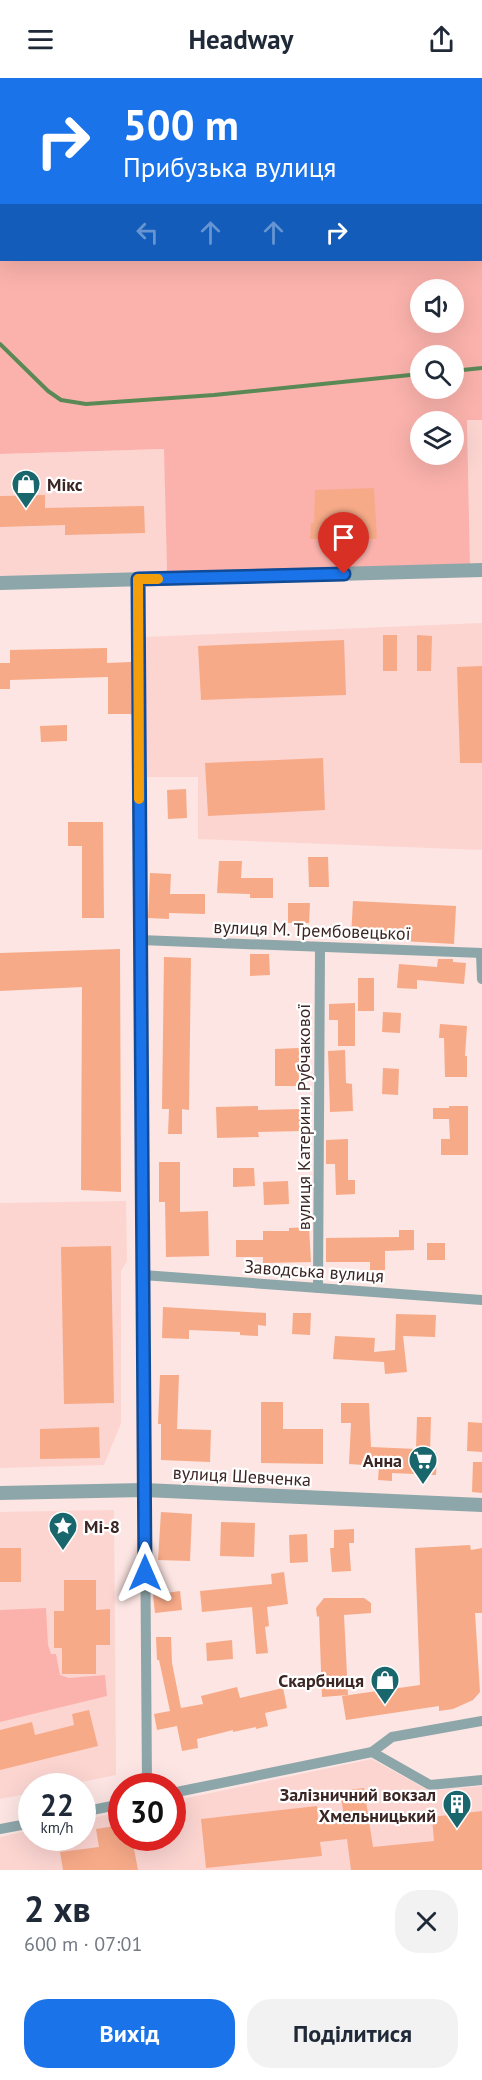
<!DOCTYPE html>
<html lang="uk">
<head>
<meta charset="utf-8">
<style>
  body { margin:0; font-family:"PT Sans",sans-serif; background:#f2f2f3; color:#1f2937; height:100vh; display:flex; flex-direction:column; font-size:22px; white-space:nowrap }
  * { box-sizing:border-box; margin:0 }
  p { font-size:20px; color:#747a83 }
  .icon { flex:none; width:33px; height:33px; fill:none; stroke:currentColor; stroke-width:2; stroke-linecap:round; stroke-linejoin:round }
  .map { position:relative; height:1792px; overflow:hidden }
  .sheet { display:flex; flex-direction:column; background:#fff; flex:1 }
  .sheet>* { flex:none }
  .top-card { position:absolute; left:0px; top:0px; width:483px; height:183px; box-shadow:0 6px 24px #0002; background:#1a73e8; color:#fff; overflow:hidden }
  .buttons { position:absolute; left:410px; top:201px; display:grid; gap:12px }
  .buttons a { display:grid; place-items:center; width:54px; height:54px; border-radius:50%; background:#fff; box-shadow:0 6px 24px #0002; font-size:30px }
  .speed { position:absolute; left:18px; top:1695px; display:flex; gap:12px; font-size:30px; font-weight:700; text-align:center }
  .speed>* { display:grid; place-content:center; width:78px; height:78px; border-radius:50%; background:#fff; box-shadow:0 6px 24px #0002; line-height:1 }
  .speed small { font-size:15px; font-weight:400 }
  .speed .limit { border:9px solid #d22; background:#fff; color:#111 }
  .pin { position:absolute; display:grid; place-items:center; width:51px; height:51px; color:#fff; margin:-62px -26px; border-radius:50% 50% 50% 0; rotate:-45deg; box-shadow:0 0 6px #0007 }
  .pin .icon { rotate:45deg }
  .me { position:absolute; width:66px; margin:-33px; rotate:0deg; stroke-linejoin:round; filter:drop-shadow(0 0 4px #0008) }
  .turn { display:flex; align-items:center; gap:21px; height:126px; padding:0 24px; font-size:27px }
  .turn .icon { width:78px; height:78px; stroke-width:2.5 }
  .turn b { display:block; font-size:42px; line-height:51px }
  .lanes { display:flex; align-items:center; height:57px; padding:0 24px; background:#0003; justify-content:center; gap:30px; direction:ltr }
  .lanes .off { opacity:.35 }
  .round { display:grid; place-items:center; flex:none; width:63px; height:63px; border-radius:24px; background:#f2f2f3 }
  .head { display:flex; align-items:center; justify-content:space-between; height:102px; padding:0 24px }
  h1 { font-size:36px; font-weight:600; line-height:45px }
  .action { display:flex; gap:12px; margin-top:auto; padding:12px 24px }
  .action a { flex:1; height:69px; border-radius:24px; background:#1a73e8; color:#fff; font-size:24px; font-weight:600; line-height:69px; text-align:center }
  .action a+a { background:#f2f2f3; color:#1f2937 }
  header { display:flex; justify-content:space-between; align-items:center; height:78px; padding:0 24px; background:#fff; font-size:27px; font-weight:600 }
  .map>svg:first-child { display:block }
  .built { fill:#fcd5d1 }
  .green { fill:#fbb2ac; fill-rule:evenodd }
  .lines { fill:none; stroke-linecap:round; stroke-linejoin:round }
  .stream { stroke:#5a8956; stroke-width:4 }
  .building { fill:#f7aa88 }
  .minor { stroke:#8da6a9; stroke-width:10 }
  .tertiary { stroke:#8da6a9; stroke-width:14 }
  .route-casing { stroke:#114b97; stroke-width:15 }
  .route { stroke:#1a73e8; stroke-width:10 }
  .slow { stroke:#f59e0b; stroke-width:10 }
  .labels { text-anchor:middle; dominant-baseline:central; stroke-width:4.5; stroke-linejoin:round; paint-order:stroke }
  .poi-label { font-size:18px; font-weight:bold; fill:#3b2624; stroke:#fff; text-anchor:end }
  .street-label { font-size:18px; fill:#3b2624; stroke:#fff }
</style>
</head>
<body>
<header><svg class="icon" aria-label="menu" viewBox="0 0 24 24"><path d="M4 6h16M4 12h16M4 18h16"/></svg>Headway<svg class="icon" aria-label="share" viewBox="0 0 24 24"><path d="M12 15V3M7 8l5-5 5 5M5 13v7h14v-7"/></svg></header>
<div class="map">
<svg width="482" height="1792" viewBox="0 0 482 1792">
  <rect width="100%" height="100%" fill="#fce5e2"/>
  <!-- built -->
  <g class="built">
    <path d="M467 342H482V486L470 487Z"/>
    <path d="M165 371 167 494 0 499V376Z"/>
    <path d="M482 545V772L198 761V699H145L144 559Z"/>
    <path d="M126 1123 127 1183 121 1193V1345L104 1387 0 1390V1125Z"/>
    <path d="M114 1432 116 1697 61 1708H32L31 1715 0 1721V1434Z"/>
    <path d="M372 1681 429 1713 482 1708V1792H0V1759L31 1752 32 1760H82L83 1742 121 1734 122 1760H172L173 1723Z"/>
  </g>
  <!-- green -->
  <g class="green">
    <path d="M0 0H482V342H467L470 487 167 494 164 371 0 376ZM2 2H482V182H2ZM420 212H453V244H420ZM420 278H453V310H420ZM420 344H453V376H420Z"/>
    <path d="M46 1530 48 1567 51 1576H56L60 1597 69 1600 105 1597 107 1618 0 1644V1532Z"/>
  </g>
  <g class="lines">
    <!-- stream -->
    <g class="stream">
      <path d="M0 266 48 313 61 322 86 326 214 317 420 296"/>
      <path d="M453 293 482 290"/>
    </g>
  </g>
  <!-- building -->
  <g class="building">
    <path d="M374 410 377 461H310L311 445H314L315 412Z"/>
    <path d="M45 417V430L144 428 145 455 65 457V447L0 449V418Z"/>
    <rect x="383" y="557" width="14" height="36"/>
    <path d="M417 557 432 558 431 593H417Z"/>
    <path d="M344 562 346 617 201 622 198 568Z"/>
    <path d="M107 570V585L131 584 132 636H108V599L10 602V611H0V585H10V572Z"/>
    <path d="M482 588V685H460L457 589Z"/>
    <path d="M67 647V663L41 664 40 648Z"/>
    <path d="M323 680 325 732 208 738 205 685Z"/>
    <path d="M186 711 187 740 168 741 167 712Z"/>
    <path d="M68 744H103L104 840H82V768H68Z"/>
    <path d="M308 779H328L329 809H309Z"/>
    <path d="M219 783H242L241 800H273V820H250V816L217 815Z"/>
    <path d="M150 795 171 796 170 816H205V836L169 835V841L148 840Z"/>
    <path d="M353 823 456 828 454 866 351 860Z"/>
    <path d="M288 825H310L309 845H288Z"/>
    <path d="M120 871 121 1114 81 1112 82 909 0 913V875Z"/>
    <path d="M250 876H269L270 897 250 898Z"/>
    <path d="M164 879 191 880 189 1032 182 1031V1056H168L169 1031H162Z"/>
    <path d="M438 881H453V884L466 885 464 906 417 902V911L397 910 399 886 437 889Z"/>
    <rect x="358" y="900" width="16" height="33"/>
    <path d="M355 925V968H338V942H329V926Z"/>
    <path d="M383 934 401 935 400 955 382 954Z"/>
    <path d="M440 946 467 948 465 978H467V999H445L444 960H439Z"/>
    <path d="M299 970V1008H275V971Z"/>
    <path d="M345 972 346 1005 352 1006 353 1033 330 1034 328 973Z"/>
    <path d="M383 990 399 991 398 1017 382 1016Z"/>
    <path d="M258 1028V1032L301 1031V1053L258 1054 259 1059 217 1060 216 1029Z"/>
    <path d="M449 1028H468V1077H441V1061H450L449 1041H433V1030H449Z"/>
    <path d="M348 1061V1102H355V1116L336 1117 335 1086H326V1062Z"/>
    <path d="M159 1084H180V1134L208 1133 209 1178 166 1179 165 1124H159Z"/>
    <path d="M233 1090H254L255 1108 233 1109Z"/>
    <path d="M288 1103 289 1126 264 1127 263 1104Z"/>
    <path d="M309 1149 311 1184 263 1185V1179H236V1162H263V1153H289V1150Z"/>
    <path d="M399 1152H414V1172L385 1173V1192H370V1184H326V1160L399 1159Z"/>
    <rect x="427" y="1165" width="18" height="17"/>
    <path d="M111 1168 114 1325 64 1326 61 1169Z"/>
    <path d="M163 1229 266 1235V1248L258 1247V1258L240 1257V1254L189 1252V1261L162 1260Z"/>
    <path d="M293 1235H311L310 1257 292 1256Z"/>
    <path d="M396 1236 436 1237 435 1259 403 1258 407 1294 385 1296 384 1284 333 1281 335 1258 375 1260 374 1274 395 1272Z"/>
    <path d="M160 1297H179L177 1351 211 1352 210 1384 161 1382V1346H158Z"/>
    <path d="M261 1324H283V1351H323V1386L261 1385Z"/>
    <path d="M341 1325H369L371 1369 416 1371 417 1339H431L430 1375H437L436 1397 392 1395V1403L378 1402 379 1388 349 1386 351 1345H341Z"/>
    <path d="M468 1344 482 1345V1374L467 1373Z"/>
    <path d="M99 1349 100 1380 40 1381V1351Z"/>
    <path d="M473 1384H482V1415L472 1414Z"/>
    <path d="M161 1434 192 1436 190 1483 158 1482Z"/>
    <path d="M221 1444 255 1445 254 1479 220 1478Z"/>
    <path d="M354 1451V1465H349L351 1493 332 1494 330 1470H334V1452Z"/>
    <path d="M307 1456 308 1484 290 1485 289 1457Z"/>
    <path d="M470 1467 471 1472 482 1470V1535H475L480 1614 473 1622 453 1631 439 1633V1628L346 1642 342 1618 420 1607 415 1470Z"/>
    <rect x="0" y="1470" width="21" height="34"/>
    <path d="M284 1494 288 1526 267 1529 269 1548 265 1549 268 1575 256 1576 252 1529 202 1534 200 1513 272 1506 271 1496Z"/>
    <path d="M64 1502H96V1532L110 1531V1567H96V1596H62V1570H54V1533H64Z"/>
    <path d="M180 1513 182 1532 155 1535 153 1517Z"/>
    <path d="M324 1520H364L371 1525V1535L344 1537 348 1617 322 1619 319 1538 317 1539 316 1530Z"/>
    <path d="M156 1559H171L172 1585 181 1630 203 1626 201 1618 237 1609 240 1620 283 1610 287 1630 265 1635 268 1648 256 1651V1649L233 1654V1652L197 1661 198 1670 182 1673 177 1648 157 1652 154 1636 170 1633 159 1582H157Z"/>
    <path d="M232 1562 233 1581 207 1583 206 1565Z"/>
    <path d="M89 1632 98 1668 0 1692V1652L32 1644 35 1657 74 1647 72 1636Z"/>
    <path d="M364 1710 373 1769 434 1763 432 1739 482 1733V1792H351L347 1761 320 1764 322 1778 206 1790 201 1741 317 1728 318 1741 344 1738 340 1713Z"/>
    <path d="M122 1747V1760H132L138 1792H63L60 1774 99 1769 96 1751Z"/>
  </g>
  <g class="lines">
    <!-- minor -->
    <g class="minor">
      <path d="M138 501 147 1708"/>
      <path d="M140 862 482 875"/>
      <path d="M481 875 482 901"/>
      <path d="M143 1197 482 1222"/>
      <path d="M318 1210 320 869"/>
      <path d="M372 1674 430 1707 482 1702"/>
      <path d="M172 1715 372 1674 392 1659 482 1643"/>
      <path d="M82 1734 122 1726"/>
      <path d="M0 1751 32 1745"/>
    </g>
    <!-- tertiary -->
    <g class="tertiary">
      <path d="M0 505 482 492"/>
      <path d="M0 1415 144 1412 482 1427"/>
    </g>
  </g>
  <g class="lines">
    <!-- route casing -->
    <g class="route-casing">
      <path id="route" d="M145 1495 138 501 344 496"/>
    </g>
    <!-- route -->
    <use href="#route" class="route"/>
    <!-- slow -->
    <path class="slow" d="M139 721 138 501H158"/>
  </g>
  <!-- icons -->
  <defs>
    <g id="shop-pin" transform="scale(1.5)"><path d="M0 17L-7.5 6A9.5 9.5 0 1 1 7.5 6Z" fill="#19666d" stroke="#fff"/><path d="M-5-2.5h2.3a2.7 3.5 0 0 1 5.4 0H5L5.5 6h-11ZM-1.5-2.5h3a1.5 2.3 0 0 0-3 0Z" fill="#fff"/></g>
    <g id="supermarket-pin" transform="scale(1.5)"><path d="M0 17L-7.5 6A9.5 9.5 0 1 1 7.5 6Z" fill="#19666d" stroke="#fff"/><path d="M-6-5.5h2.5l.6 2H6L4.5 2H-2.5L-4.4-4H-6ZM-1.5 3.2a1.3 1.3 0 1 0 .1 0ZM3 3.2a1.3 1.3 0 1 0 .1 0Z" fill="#fff"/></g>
    <g id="sight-pin" transform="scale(1.5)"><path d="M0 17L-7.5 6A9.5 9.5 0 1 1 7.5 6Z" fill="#19666d" stroke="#fff"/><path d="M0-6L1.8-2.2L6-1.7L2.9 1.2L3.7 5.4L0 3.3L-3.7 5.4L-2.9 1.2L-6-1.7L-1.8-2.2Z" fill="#fff"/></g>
    <g id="building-pin" transform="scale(1.5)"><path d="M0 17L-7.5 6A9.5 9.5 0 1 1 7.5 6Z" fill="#19666d" stroke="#fff"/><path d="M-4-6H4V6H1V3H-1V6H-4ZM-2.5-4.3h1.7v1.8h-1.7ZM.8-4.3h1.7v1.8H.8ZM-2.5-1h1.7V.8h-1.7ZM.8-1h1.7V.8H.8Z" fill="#fff"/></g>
  </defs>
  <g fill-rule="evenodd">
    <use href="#shop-pin" x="26" y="406"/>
    <use href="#supermarket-pin" x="423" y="1382"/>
    <use href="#sight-pin" x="63" y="1448"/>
    <use href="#shop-pin" x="385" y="1602"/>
    <use href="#building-pin" x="457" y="1726"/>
  </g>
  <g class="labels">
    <!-- poi labels -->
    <g class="poi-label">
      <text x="47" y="406" text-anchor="start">Мікс</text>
      <text x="402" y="1382">Анна</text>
      <text x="84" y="1448" text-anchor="start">Mi-8</text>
      <text x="364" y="1602">Скарбниця</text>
      <text x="436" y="1716">Залізничний вокзал<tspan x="436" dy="21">Хмельницький</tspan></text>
    </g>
    <!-- street labels -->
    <g class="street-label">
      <text transform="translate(312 852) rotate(2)">вулиця М. Трембовецької</text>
      <text transform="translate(303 1039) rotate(-90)">вулиця Катерини Рубчакової</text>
      <text transform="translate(314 1193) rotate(4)">Заводська вулиця</text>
      <text transform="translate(242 1398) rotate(3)">вулиця Шевченка</text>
    </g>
  </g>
</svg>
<div class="buttons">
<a><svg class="icon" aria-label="sound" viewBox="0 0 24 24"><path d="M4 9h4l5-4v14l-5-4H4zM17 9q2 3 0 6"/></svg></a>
<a><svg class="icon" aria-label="search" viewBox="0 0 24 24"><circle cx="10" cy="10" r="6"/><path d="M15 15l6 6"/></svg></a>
<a><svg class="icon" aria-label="layers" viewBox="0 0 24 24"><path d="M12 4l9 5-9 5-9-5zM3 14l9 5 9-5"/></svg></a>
</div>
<div class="speed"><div>22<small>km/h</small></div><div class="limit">30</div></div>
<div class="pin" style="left:344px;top:496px;background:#d93025"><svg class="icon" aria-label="arrive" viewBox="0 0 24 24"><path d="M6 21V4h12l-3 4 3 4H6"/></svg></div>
<svg class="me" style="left:145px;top:1495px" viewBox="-20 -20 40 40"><path d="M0-17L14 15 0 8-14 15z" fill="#1a73e8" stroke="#fff" stroke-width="4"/></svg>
<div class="top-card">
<div class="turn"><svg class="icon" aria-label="right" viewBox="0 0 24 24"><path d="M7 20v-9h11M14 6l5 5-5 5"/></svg><div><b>500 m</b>Прибузька вулиця</div></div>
<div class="lanes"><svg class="icon off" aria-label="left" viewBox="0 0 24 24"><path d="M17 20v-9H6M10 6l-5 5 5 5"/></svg><svg class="icon off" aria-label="ahead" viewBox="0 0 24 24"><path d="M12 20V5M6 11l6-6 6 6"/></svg><svg class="icon off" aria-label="ahead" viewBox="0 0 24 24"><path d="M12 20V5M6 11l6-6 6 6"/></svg><svg class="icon" aria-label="right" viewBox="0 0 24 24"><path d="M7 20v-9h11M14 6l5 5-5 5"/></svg></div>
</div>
</div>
<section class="sheet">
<div class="head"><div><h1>2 хв</h1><p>600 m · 07:01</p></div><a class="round"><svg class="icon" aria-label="close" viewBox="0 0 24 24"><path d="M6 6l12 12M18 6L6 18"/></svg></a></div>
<div class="action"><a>Вихід</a><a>Поділитися</a></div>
</section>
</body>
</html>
